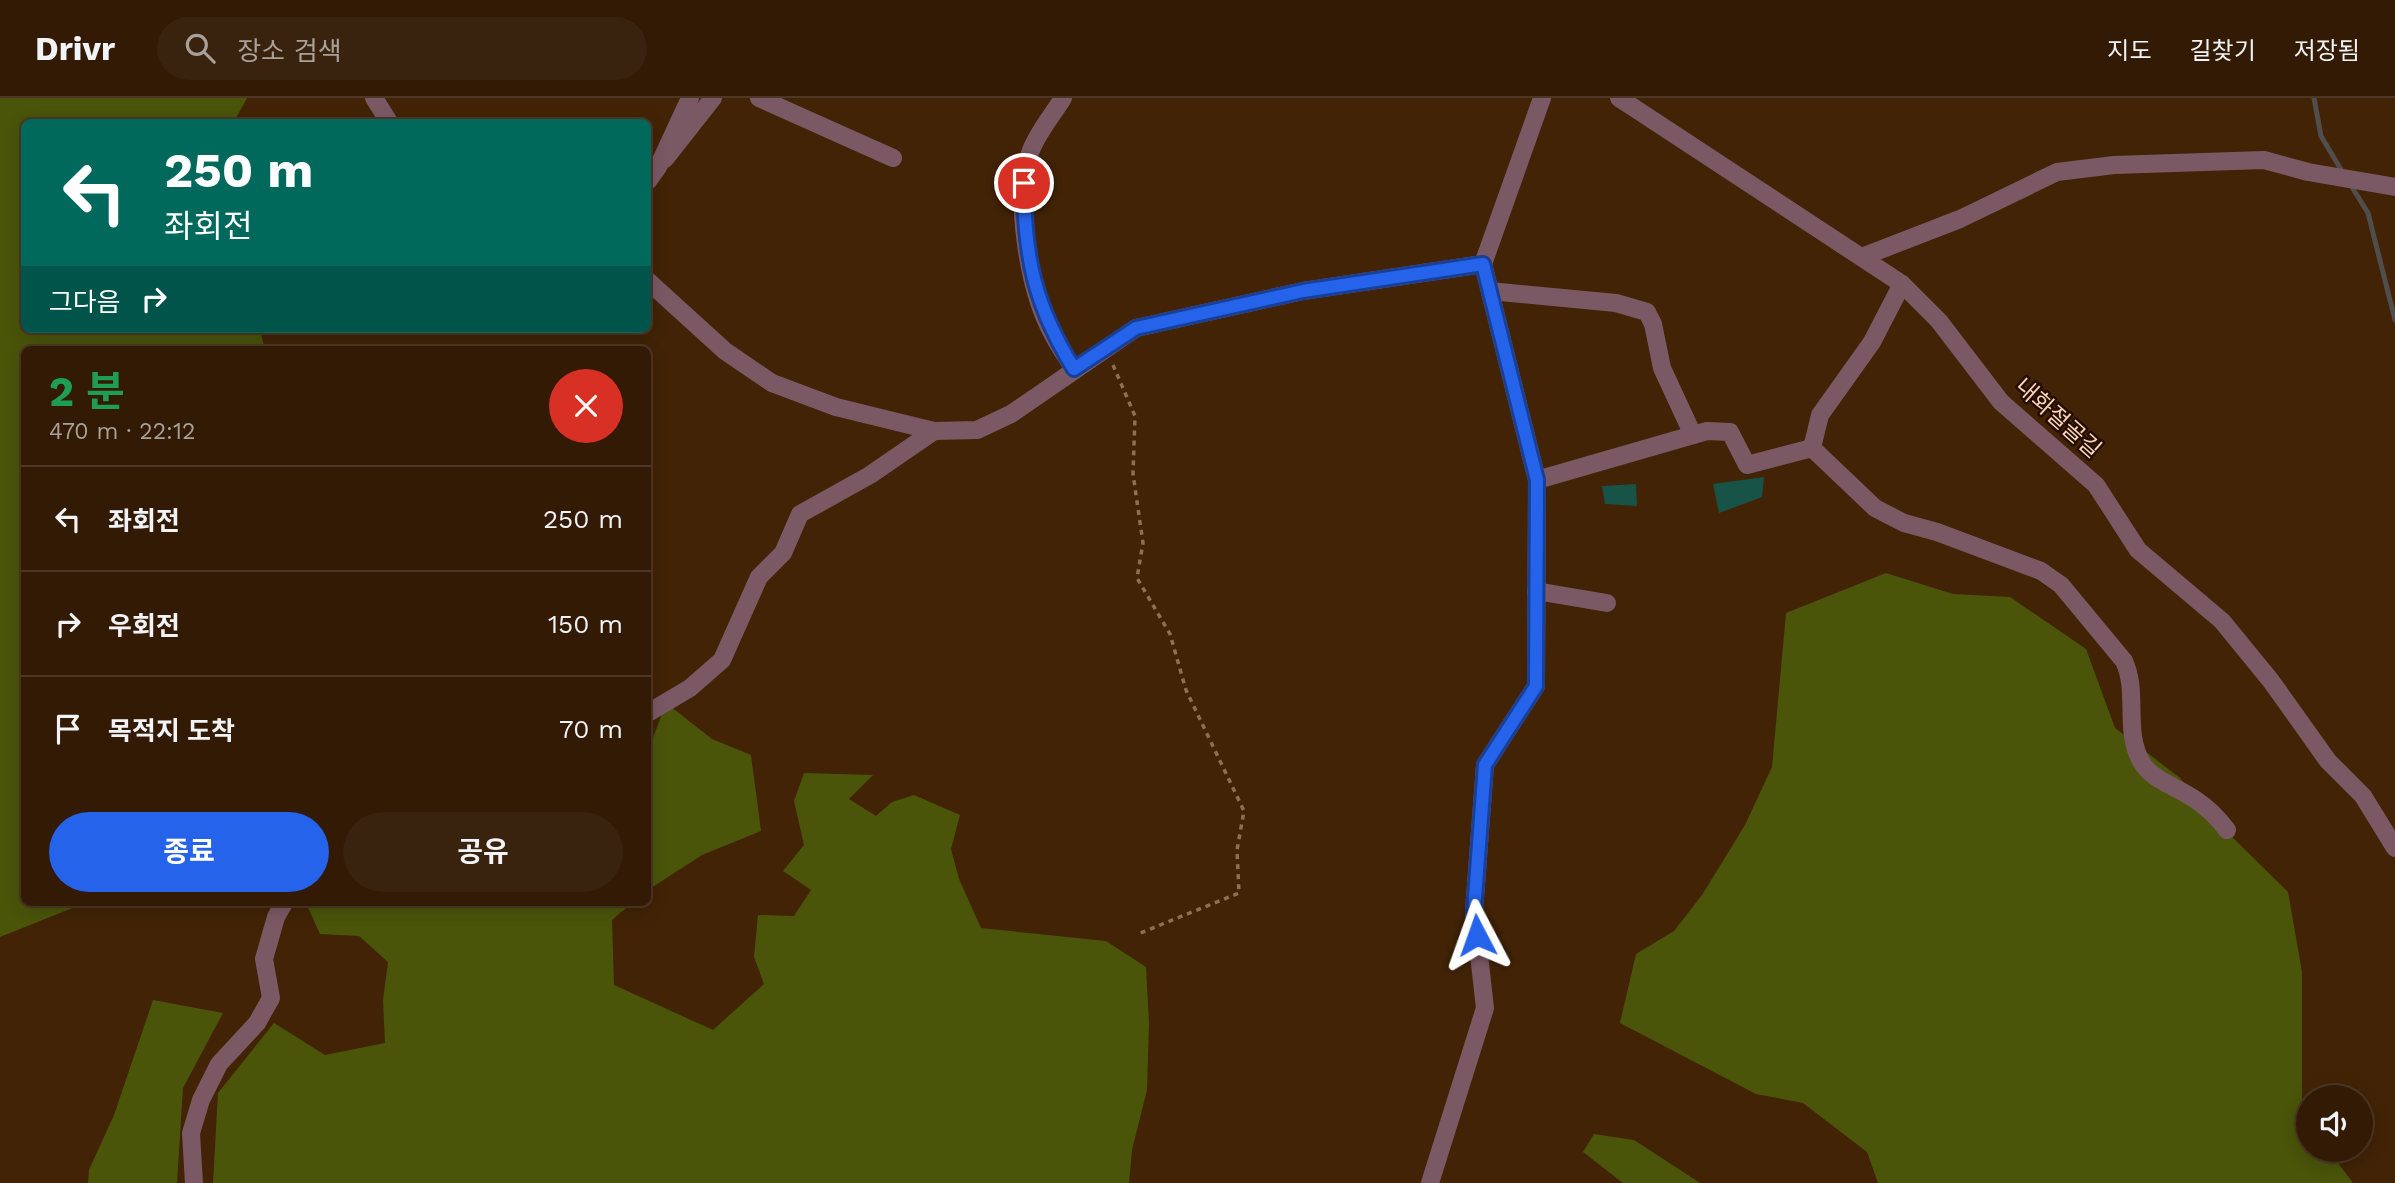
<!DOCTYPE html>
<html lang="ko">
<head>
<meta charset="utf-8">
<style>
  body { margin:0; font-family:"Work Sans","Noto Sans KR",sans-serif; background:#3a230e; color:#f1f3f6; height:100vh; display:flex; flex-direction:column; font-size:26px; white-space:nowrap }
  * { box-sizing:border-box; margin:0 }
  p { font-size:23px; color:#a8a19a }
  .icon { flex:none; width:38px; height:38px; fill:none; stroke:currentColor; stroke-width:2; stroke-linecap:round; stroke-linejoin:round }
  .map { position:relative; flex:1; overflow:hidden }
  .sheet { position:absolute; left:21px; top:248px; width:630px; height:560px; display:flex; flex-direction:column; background:#321a04; border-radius:10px; box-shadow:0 4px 18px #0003,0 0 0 2px #4d3826 }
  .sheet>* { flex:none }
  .top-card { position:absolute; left:21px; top:21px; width:630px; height:214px; border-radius:10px; box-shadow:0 4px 18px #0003,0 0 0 2px #4d3826; background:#00695c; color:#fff; overflow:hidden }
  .tools { position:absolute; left:2296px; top:987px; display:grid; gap:14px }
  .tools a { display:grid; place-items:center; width:77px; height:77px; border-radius:50%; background:#321a04; box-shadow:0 4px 18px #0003,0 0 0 2px #4d3826; font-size:35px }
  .pin { position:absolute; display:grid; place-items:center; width:60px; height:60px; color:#fff; margin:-30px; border:4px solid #fff; border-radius:50%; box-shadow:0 2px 7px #0007 }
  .me { position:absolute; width:77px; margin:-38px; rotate:356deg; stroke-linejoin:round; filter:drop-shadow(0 0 5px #0008) }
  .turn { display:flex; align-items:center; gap:24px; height:147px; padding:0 28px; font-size:32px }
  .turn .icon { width:91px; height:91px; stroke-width:2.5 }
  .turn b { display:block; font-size:49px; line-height:60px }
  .then { display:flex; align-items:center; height:66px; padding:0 28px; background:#0003; gap:14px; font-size:26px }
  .round { display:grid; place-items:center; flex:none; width:74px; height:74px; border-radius:37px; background:#3a230e }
  .headline { display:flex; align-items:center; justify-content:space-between; height:119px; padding:0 28px }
  h1 { font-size:42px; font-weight:700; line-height:52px; color:#1e9e55 }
  .button { display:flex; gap:14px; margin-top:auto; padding:14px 28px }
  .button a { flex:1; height:80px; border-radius:42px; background:#2563eb; color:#fff; font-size:28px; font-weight:700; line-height:80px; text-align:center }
  .button a+a { background:#3a230e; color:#f1f3f6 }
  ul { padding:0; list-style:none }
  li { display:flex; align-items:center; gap:21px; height:105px; padding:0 28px; border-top:2px solid #4d3826 }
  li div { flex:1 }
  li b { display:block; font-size:26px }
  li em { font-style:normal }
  header { display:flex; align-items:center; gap:42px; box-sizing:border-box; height:98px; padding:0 35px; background:#321a04; border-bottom:2px solid #4d3826 }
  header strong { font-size:33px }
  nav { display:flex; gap:38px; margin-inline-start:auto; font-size:24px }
  .search { width:490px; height:63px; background:#3a230e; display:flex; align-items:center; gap:18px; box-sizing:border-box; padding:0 24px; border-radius:38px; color:#a8a19a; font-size:26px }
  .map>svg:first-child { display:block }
  .green { fill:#4a550a }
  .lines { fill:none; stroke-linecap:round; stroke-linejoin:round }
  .stream { stroke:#4f4e4c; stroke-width:5 }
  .building { fill:#185348 }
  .path { stroke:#8f6f53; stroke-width:3.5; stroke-dasharray:5 5; stroke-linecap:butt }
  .minor { stroke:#7b5964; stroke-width:18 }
  .route-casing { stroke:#184099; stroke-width:18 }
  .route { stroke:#2563eb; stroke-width:12 }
  .labels { text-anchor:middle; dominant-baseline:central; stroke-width:5; stroke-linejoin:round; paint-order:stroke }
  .street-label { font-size:23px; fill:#f7d4ba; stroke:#250d00 }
</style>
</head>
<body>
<header>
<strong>Drivr</strong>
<div class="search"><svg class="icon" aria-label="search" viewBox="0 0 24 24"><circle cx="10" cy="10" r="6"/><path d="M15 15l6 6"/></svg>장소 검색</div>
<nav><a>지도</a><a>길찾기</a><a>저장됨</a></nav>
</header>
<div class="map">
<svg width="2395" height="1085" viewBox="0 0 2395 1085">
  <rect width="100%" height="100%" fill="#422306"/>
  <!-- green -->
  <g class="green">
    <path d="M0 0H247L236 20 239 24H24V231H260L265 252H24V805H85L0 839Z"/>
    <path d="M1886 475 1953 496 2010 499 2086 551 2115 630 2180 680 2224 731 2288 794 2302 874V1017L2308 1025V1052H2328L2353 1085H1878L1867 1054 1803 1005 1756 996 1620 925 1636 856 1674 833 1702 797 1745 727 1772 669 1786 515Z"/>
    <path d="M666 605 712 641 751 657 761 733 702 757 648 792V653Z"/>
    <path d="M804 675 873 677 849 701 876 718 892 704 914 697 960 717 951 751 959 781 981 830 1106 843 1146 869 1149 925 1147 992 1132 1052 1129 1085H213L218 995 274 925 325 957 385 945 383 902 388 864 359 838 320 836 306 805H632L612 822 614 887 713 932 764 886 754 859 758 817 794 818 811 792 783 773 804 747 794 703Z"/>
    <path d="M153 902 223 915 183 990 177 1085H88L89 1072 114 1017Z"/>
    <path d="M1594 1036 1634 1042 1700 1085H1623L1583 1054Z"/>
  </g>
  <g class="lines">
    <!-- stream -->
    <g class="stream">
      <path d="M2314 0 2321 38 2343 75"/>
      <path d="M2350 86 2368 115 2395 222"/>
    </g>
  </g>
  <!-- building -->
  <g class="building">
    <path d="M1764 379 1762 399 1719 415 1713 386Z"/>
    <path d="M1636 386 1637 408 1605 406 1602 388Z"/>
  </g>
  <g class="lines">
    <!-- path -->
    <path class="path" d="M1113 267 1135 318 1133 376 1143 445 1137 480 1170 536 1186 592 1244 713 1237 752 1239 795 1138 836"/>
    <!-- minor -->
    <g class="minor">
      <path d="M374 0 389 24"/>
      <path d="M759 0 893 60"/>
      <path d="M1063 0C1052 18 1037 35 1030 55 1013 99 1029 188 1049 229 1056 244 1065 257 1074 271"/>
      <path d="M1619 0 1902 186 1939 223 2001 304 2096 387 2138 452 2222 523 2271 583 2328 663 2363 698 2395 750"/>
      <path d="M665 61 713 0"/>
      <path d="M648 83 658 69 690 0"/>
      <path d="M1862 159 1960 121 2057 74 2114 67 2264 62 2308 74 2395 89"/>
      <path d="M648 183 725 253 772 285 836 309 934 333 977 332 1011 316 1136 230 1303 193 1483 166 1542 0"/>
      <path d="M1490 193 1616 205 1647 214 1653 226 1662 270 1693 337"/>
      <path d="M1812 350 1820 317 1872 244 1902 186"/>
      <path d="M1537 382 1707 333 1730 334 1747 367 1812 350 1875 410 1904 425 1937 434 2041 473 2061 487 2124 563C2139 595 2123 633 2142 665 2153 683 2178 689 2196 702 2208 710 2218 720 2227 732"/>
      <path d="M1536 493 1607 505"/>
      <path d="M648 615 690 590 722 562 759 479 783 455 800 416 870 377 934 333"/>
      <path d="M194 1085 191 1035 201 1002 219 966 257 925 271 900 264 861 276 819 284 805"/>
      <path d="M1430 1085 1485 910 1474 813 1485 667 1536 588 1537 382 1483 166"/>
    </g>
  </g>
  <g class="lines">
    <!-- route casing -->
    <g class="route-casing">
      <path id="route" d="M1024 85C1024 159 1035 208 1074 271L1136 230 1303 193 1483 166 1537 382 1536 588 1485 667 1474 813 1477 837"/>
    </g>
    <!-- route -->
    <use href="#route" class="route"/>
  </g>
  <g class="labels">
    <!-- street labels -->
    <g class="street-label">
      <text transform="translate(2058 320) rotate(42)">내화절골길</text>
    </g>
  </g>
</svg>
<div class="tools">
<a><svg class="icon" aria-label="sound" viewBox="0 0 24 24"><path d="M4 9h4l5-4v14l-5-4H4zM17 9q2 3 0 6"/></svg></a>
</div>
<div class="pin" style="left:1024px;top:85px;background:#d93025"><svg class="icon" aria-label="arrive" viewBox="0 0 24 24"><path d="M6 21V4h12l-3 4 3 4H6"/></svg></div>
<svg class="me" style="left:1477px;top:837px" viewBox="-20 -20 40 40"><path d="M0-17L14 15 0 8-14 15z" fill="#2563eb" stroke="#fff" stroke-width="4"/></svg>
<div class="top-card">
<div class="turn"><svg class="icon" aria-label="left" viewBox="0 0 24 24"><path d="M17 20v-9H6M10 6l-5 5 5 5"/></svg><div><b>250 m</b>좌회전</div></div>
<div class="then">그다음<svg class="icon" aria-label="right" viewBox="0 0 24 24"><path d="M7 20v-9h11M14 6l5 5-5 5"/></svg></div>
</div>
<section class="sheet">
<div class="headline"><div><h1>2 분</h1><p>470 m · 22:12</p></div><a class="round" style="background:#d93025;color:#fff"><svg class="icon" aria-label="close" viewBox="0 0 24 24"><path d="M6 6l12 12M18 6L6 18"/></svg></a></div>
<ul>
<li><svg class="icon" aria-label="left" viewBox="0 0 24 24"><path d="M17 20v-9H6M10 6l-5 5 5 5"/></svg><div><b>좌회전</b></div><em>250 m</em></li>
<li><svg class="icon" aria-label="right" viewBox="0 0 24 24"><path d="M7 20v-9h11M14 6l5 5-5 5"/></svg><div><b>우회전</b></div><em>150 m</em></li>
<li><svg class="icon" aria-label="arrive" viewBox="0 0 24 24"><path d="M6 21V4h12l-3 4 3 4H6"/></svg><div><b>목적지 도착</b></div><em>70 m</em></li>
</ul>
<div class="button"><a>종료</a><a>공유</a></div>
</section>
</div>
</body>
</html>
